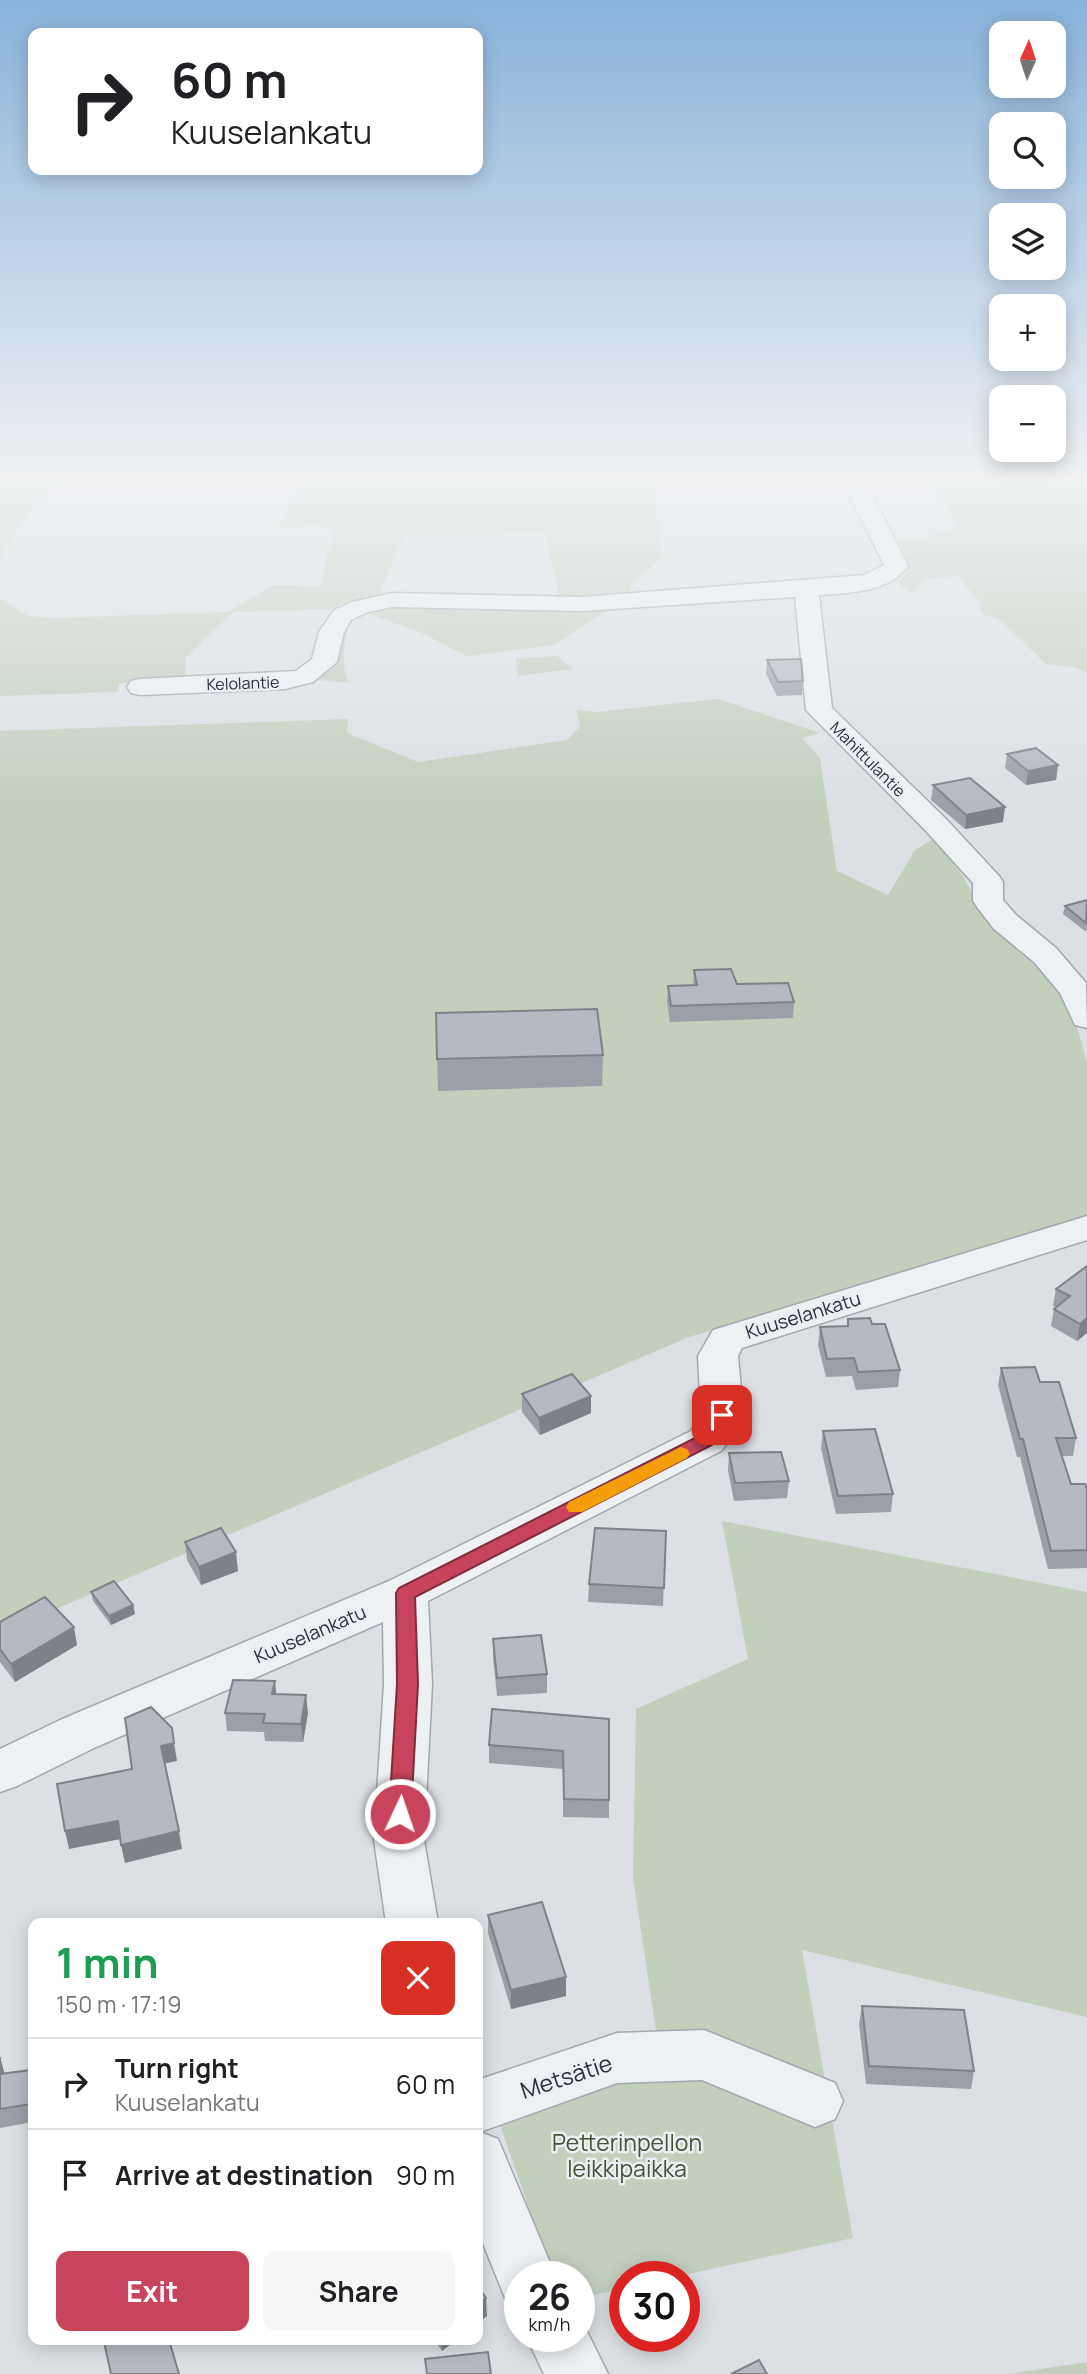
<!DOCTYPE html>
<html lang="en">
<head>
<meta charset="utf-8">
<style>
  body { margin:0; font-family:Manrope,sans-serif; background:#f6f6f6; color:#202124; height:100vh; display:flex; flex-direction:column; font-size:26px; white-space:nowrap }
  * { box-sizing:border-box; margin:0 }
  p { font-size:23px; color:#757577 }
  .icon { flex:none; width:38px; height:38px; fill:none; stroke:currentColor; stroke-width:2; stroke-linecap:round; stroke-linejoin:round }
  .map { position:relative; flex:1; overflow:hidden }
  .drawer { position:absolute; left:28px; top:1918px; width:455px; height:427px; display:flex; flex-direction:column; background:#fff; border-radius:14px; box-shadow:0 4px 18px #0003 }
  .drawer>* { flex:none }
  .hud { position:absolute; left:28px; top:28px; width:455px; height:147px; border-radius:14px; box-shadow:0 4px 18px #0003; background:#fff; color:#202124; overflow:hidden }
  .needle { width:46px; rotate:3deg }
  .tools { position:absolute; left:989px; top:21px; display:grid; gap:14px }
  .tools a { display:grid; place-items:center; width:77px; height:77px; border-radius:14px; background:#fff; box-shadow:0 4px 18px #0003; font-size:35px }
  .speed { position:absolute; left:504px; top:2261px; display:flex; gap:14px; font-size:35px; font-weight:700; text-align:center }
  .speed>* { display:grid; place-content:center; width:91px; height:91px; border-radius:50%; background:#fff; box-shadow:0 4px 18px #0003; line-height:1 }
  .speed small { font-size:18px; font-weight:400 }
  .speed .limit { border:10px solid #d22; background:#fff; color:#111 }
  .pin { position:absolute; display:grid; place-items:center; width:60px; height:60px; color:#fff; margin:-30px; border-radius:14px; box-shadow:0 4px 10px #0006 }
  .me { position:absolute; width:77px; margin:-38px; rotate:3deg; stroke-linejoin:round; filter:drop-shadow(0 0 5px #0008) }
  .turn { display:flex; align-items:center; gap:24px; height:147px; padding:0 28px; font-size:32px }
  .turn .icon { width:91px; height:91px; stroke-width:2.5 }
  .turn b { display:block; font-size:49px; line-height:60px }
  .round { display:grid; place-items:center; flex:none; width:74px; height:74px; border-radius:14px; background:#f6f6f6 }
  .headline { display:flex; align-items:center; justify-content:space-between; height:119px; padding:0 28px }
  h1 { font-size:42px; font-weight:700; line-height:52px; color:#1e9e55 }
  .cta { display:flex; gap:14px; margin-top:auto; padding:14px 28px }
  .cta a { flex:1; height:80px; border-radius:14px; background:#c7445c; color:#fff; font-size:28px; font-weight:700; line-height:80px; text-align:center }
  .cta a+a { background:#f6f6f6; color:#202124 }
  ul { padding:0; list-style:none }
  li { display:flex; align-items:center; gap:21px; height:91px; padding:0 28px; border-top:2px solid #e0e0e0 }
  li div { flex:1 }
  li b { display:block; font-size:26px }
  li em { font-style:normal }
  .map>svg:first-child { display:block }
  .green { fill:#c2cfbd }
  .lines { fill:none; stroke-linecap:round; stroke-linejoin:round }
  .minor-casing { stroke:#a2a7af; stroke-width:3 }
  .minor { fill:#eef1f4; fill-rule:evenodd }
  .wall { fill:#9b9fa7 }
  .shaded-wall { fill:#7e8288 }
  .building { fill:#b4b9c2; stroke:#7e8288; stroke-width:2 }
  .route { fill:#c7445c; stroke:#812c3c; stroke-width:2 }
  .slow { fill:#f59e0b }
  .labels { text-anchor:middle; dominant-baseline:central; stroke-width:5; stroke-linejoin:round; paint-order:stroke }
  .far-street-label { font-size:16px; fill:#272f3b; stroke:#ebeff3 }
  .street-label { font-size:19px; fill:#272f3b; stroke:#ebeff3 }
  .near-street-label { font-size:23px; fill:#272f3b; stroke:#ebeff3 }
  .near-park-label { font-size:23px; fill:#3c5634; stroke:#ebeff3 }
</style>
</head>
<body>
<div class="map">
<svg width="1087" height="2374" viewBox="0 0 1087 2374">
  <rect width="100%" height="100%" fill="#dce0e5"/>
  <!-- green -->
  <g class="green">
    <path d="M0 475H75L47 490 18 527 0 559Z"/>
    <path d="M307 475H650L663 555C650 571 633 577 626 597L560 601 545 533 404 537 377 597 343 603 330 609 234 612 185 658 186 680 119 683 118 692 0 696V598L28 616 52 618 228 612 273 585 320 586 333 531C316 522 296 526 277 530Z"/>
    <path d="M936 475H1087V673L1075 667 1046 664 1016 635 998 619 984 615 980 609 981 603 957 576 925 579 912 593 898 583C914 568 906 557 898 539L923 538 957 527 930 478Z"/>
    <path d="M383 605 611 608 554 645 467 656 422 633 364 612Z"/>
    <path d="M349 620C346 641 339 663 349 683L318 680 333 668 340 633Z"/>
    <path d="M557 656 573 669 518 676 516 659Z"/>
    <path d="M718 699 820 733 802 738 820 758 837 871 888 895 915 850 935 838 963 876 983 914 1052 977 1070 1001 1087 1063V1220L689 1337 0 1633V731L348 719 347 733 418 762 567 740 580 726 577 710 597 712Z"/>
    <path d="M722 1521 1087 1592V2017L802 1950 853 2238 675 2277H625V2288L579 2298V2277H555L549 2261H547L484 2078 656 2031 633 1877 636 1709 748 1659Z"/>
    <path d="M1087 2362V2374H1008Z"/>
  </g>
  <g class="lines">
    <!-- minor casing -->
    <g class="minor-casing">
      <g id="minor">
        <path d="M840 475H862L908 566C889 593 848 593 819 595L832 708 946 819 999 876 1003 882V900L1016 915 1056 948 1086 983 1087 1028 1075 1025 1060 993 1034 962 994 929 977 907 973 901V883L926 831 806 710 795 597 582 611 392 607 368 612 351 620 344 632 337 662 313 682 285 689 140 695 131 693 127 687 131 681 140 679 296 671 312 659 319 632 334 610 352 602 392 593 582 597 864 575 884 565Z"/>
        <path d="M1087 1216V1240L742 1348 738 1356C741 1395 749 1419 721 1451L428 1601 432 1684 424 1840 438 1923H386L374 1840 384 1684 383 1622 94 1748 17 1786 0 1792V1749L60 1720 389 1581 691 1431 701 1414 698 1356 713 1330Z"/>
        <path d="M704 2030 835 2083 843 2101 835 2119 815 2127 702 2080 617 2083 480 2132 498 2139 556 2277H520V2304L505 2298 478 2231V2080L617 2033Z"/>
        <path d="M579 2315 608 2374H544L526 2336H579Z"/>
      </g>
    </g>
    <!-- minor -->
    <use href="#minor" class="minor"/>
  </g>
  <!-- wall -->
  <g class="wall">
    <path d="M767 660 803 681 802 695 777 696 766 674Z"/>
    <path d="M1007 754 1058 765 1056 780 1026 785 1005 768Z"/>
    <path d="M933 785 1003 822 965 829 931 800Z"/>
    <path d="M1087 900V930L1085 931 1063 914 1065 906Z"/>
    <path d="M694 970 794 1002 793 1018 670 1022 667 1002 668 986 693 985Z"/>
    <path d="M436 1013 603 1055 602 1086 438 1091Z"/>
    <path d="M1087 1266V1333L1077 1341 1051 1326 1054 1309 1055 1307 1053 1306 1056 1289Z"/>
    <path d="M848 1319 872 1324 900 1370 898 1387 856 1390 852 1376 826 1377 818 1345 820 1327 847 1326Z"/>
    <path d="M1001 1368 1040 1382 1076 1438 1073 1456H1062L1071 1484 1087 1489V1568L1048 1569 1020 1457H1017L998 1385Z"/>
    <path d="M522 1394 591 1396V1413L540 1435 522 1412Z"/>
    <path d="M823 1431 893 1494 891 1512 836 1514 821 1448Z"/>
    <path d="M729 1453 789 1481 787 1498 734 1501 728 1471Z"/>
    <path d="M666 1531 663 1606 588 1602 589 1584Z"/>
    <path d="M185 1542 238 1571 201 1585 187 1560Z"/>
    <path d="M91 1592 133 1605 135 1614 111 1625 93 1601Z"/>
    <path d="M0 1622 77 1645 15 1682 0 1662Z"/>
    <path d="M493 1639 547 1674V1693L497 1696 493 1657Z"/>
    <path d="M276 1694 308 1713 303 1742 265 1741 264 1732 227 1731 225 1713Z"/>
    <path d="M609 1719V1818L563 1817V1769L489 1763V1745Z"/>
    <path d="M488 1915 566 1996 511 2009 488 1933Z"/>
    <path d="M862 2006 974 2071 971 2089 866 2084 859 2024Z"/>
    <path d="M0 2057 4 2073 33 2079V2122L0 2128Z"/>
    <path d="M434 2340H456L442 2351Z"/>
  </g>
  <!-- shaded-wall -->
  <g class="shaded-wall">
    <path d="M1058 765 1056 780 1026 785 1028 771Z"/>
    <path d="M1005 807 1003 822 965 829 966 815Z"/>
    <path d="M1087 1318V1333L1077 1341 1080 1324Z"/>
    <path d="M591 1396V1413L540 1435 539 1418Z"/>
    <path d="M236 1552 238 1571 201 1585 199 1567Z"/>
    <path d="M133 1605 135 1614 111 1625 109 1616Z"/>
    <path d="M74 1627 77 1645 15 1682 11 1664Z"/>
    <path d="M275 1681 277 1700 272 1694Z"/>
    <path d="M306 1695 308 1713 303 1742 301 1724Z"/>
    <path d="M174 1743 177 1761 163 1764 161 1746Z"/>
    <path d="M118 1821 121 1839 69 1849 65 1831Z"/>
    <path d="M179 1831 182 1849 125 1863 121 1845Z"/>
    <path d="M566 1977V1996L511 2009V1990Z"/>
    <path d="M0 2057 5 2075 0 2074Z"/>
    <path d="M31 2070 33 2079V2111L31 2104Z"/>
    <path d="M486 2298 487 2316 478 2323V2305Z"/>
    <path d="M441 2340H456L442 2351Z"/>
  </g>
  <!-- building -->
  <g class="building">
    <path d="M801 659 803 681 778 682 767 660Z"/>
    <path d="M1036 748 1058 765 1028 771 1007 754Z"/>
    <path d="M970 778 1005 807 966 815 933 785Z"/>
    <path d="M1087 900 1086 923 1065 906Z"/>
    <path d="M731 969 737 984 788 983 794 1002 671 1006 668 986 697 985 694 970Z"/>
    <path d="M597 1009 603 1055 437 1059 436 1013Z"/>
    <path d="M1087 1266V1318L1080 1324 1054 1309 1070 1296 1056 1289Z"/>
    <path d="M870 1318 872 1324H885L900 1370 858 1372 854 1358 827 1359 820 1327 848 1326V1319Z"/>
    <path d="M1035 1367 1040 1382H1059L1076 1438H1056L1071 1484H1085L1087 1489V1550L1051 1551 1023 1439H1020L1001 1368Z"/>
    <path d="M572 1374 591 1396 539 1418 522 1394Z"/>
    <path d="M875 1429 893 1494 838 1496 823 1431Z"/>
    <path d="M781 1452 789 1481 735 1483 729 1453Z"/>
    <path d="M221 1528 236 1552 199 1567 185 1542Z"/>
    <path d="M595 1528 666 1531 664 1588 589 1584Z"/>
    <path d="M114 1581 133 1605 109 1616 91 1592Z"/>
    <path d="M45 1597 74 1627 11 1664 0 1649V1622Z"/>
    <path d="M541 1635 547 1674 497 1678 493 1639Z"/>
    <path d="M233 1680 275 1681 272 1694 306 1695 301 1724 263 1723 265 1714 225 1713Z"/>
    <path d="M151 1707 172 1728 174 1743 161 1746 179 1831 121 1845 118 1821 65 1831 57 1784 132 1769 125 1718Z"/>
    <path d="M492 1709 609 1719V1800L564 1799 563 1751 489 1745Z"/>
    <path d="M542 1902 566 1977 511 1990 488 1915Z"/>
    <path d="M862 2006 964 2010 974 2071 869 2066Z"/>
    <path d="M0 2057V2074L31 2070V2104L0 2109Z"/>
    <path d="M478 2286 486 2298 478 2305Z"/>
    <path d="M110 2340H169L179 2374H111L104 2342Z"/>
    <path d="M488 2352 491 2374H427L425 2359Z"/>
    <path d="M759 2360 767 2374H731Z"/>
  </g>
  <!-- sky -->
  <linearGradient id="sky" x2="0" y2="1"><stop stop-color="#88b2da"/><stop offset="0.59" stop-color="#eff1f3"/><stop offset="1" stop-color="#eff1f3" stop-opacity="0"/></linearGradient>
  <rect width="1087" height="807" fill="url(#sky)"/>
  <!-- route -->
  <path class="route" d="M722 1408 729 1410 731 1415 722 1434 712 1445 415 1597 418 1684 411 1814 408 1820 400 1823 393 1820 389 1814 397 1684 396 1593 399 1588 699 1436 708 1427 716 1410Z"/>
  <!-- slow -->
  <path class="slow" d="M681 1447 687 1449 690 1454 687 1458 582 1512H569L566 1507 569 1502Z"/>
  <g class="labels">
    <!-- far-street labels -->
    <g class="far-street-label">
      <text transform="translate(243 683) rotate(-2)">Kelolantie</text>
      <text transform="translate(868 759) rotate(45)">Mahittulantie</text>
    </g>
    <!-- street labels -->
    <g class="street-label">
      <text transform="translate(803 1315) rotate(-17)">Kuuselankatu</text>
      <text transform="translate(310 1634) rotate(-23)">Kuuselankatu</text>
    </g>
    <!-- near-street labels -->
    <g class="near-street-label">
      <text transform="translate(566 2076) rotate(-18)">Metsätie</text>
    </g>
    <!-- near-park labels -->
    <g class="near-park-label">
      <text x="627" y="2142">Petterinpellon<tspan x="627" dy="26">leikkipaikka</tspan></text>
    </g>
  </g>
</svg>
<div class="tools">
<a><svg class="needle" viewBox="-14 -14 28 28"><path d="M0-13l5 13h-10z" fill="#e53935"/><path d="M0 13l5-13h-10z" fill="#757577"/></svg></a>
<a><svg class="icon" aria-label="search" viewBox="0 0 24 24"><circle cx="10" cy="10" r="6"/><path d="M15 15l6 6"/></svg></a>
<a><svg class="icon" aria-label="layers" viewBox="0 0 24 24"><path d="M12 4l9 5-9 5-9-5zM3 14l9 5 9-5"/></svg></a>
<a>+</a>
<a>−</a>
</div>
<div class="speed"><div>26<small>km/h</small></div><div class="limit">30</div></div>
<div class="pin" style="left:722px;top:1415px;background:#d93025"><svg class="icon" aria-label="arrive" viewBox="0 0 24 24"><path d="M6 21V4h12l-3 4 3 4H6"/></svg></div>
<svg class="me" style="left:400px;top:1814px" viewBox="-20 -20 40 40"><circle r="17" fill="#c7445c" stroke="#fff" stroke-width="3"/><path d="M0-11L8 9 0 5-8 9z" fill="#fff"/></svg>
<div class="hud">
<div class="turn"><svg class="icon" aria-label="right" viewBox="0 0 24 24"><path d="M7 20v-9h11M14 6l5 5-5 5"/></svg><div><b>60 m</b>Kuuselankatu</div></div>
</div>
<section class="drawer">
<div class="headline"><div><h1>1 min</h1><p>150 m · 17:19</p></div><a class="round" style="background:#d93025;color:#fff"><svg class="icon" aria-label="close" viewBox="0 0 24 24"><path d="M6 6l12 12M18 6L6 18"/></svg></a></div>
<ul>
<li><svg class="icon" aria-label="right" viewBox="0 0 24 24"><path d="M7 20v-9h11M14 6l5 5-5 5"/></svg><div><b>Turn right</b><p>Kuuselankatu</p></div><em>60 m</em></li>
<li><svg class="icon" aria-label="arrive" viewBox="0 0 24 24"><path d="M6 21V4h12l-3 4 3 4H6"/></svg><div><b>Arrive at destination</b></div><em>90 m</em></li>
</ul>
<div class="cta"><a>Exit</a><a>Share</a></div>
</section>
</div>
</body>
</html>
